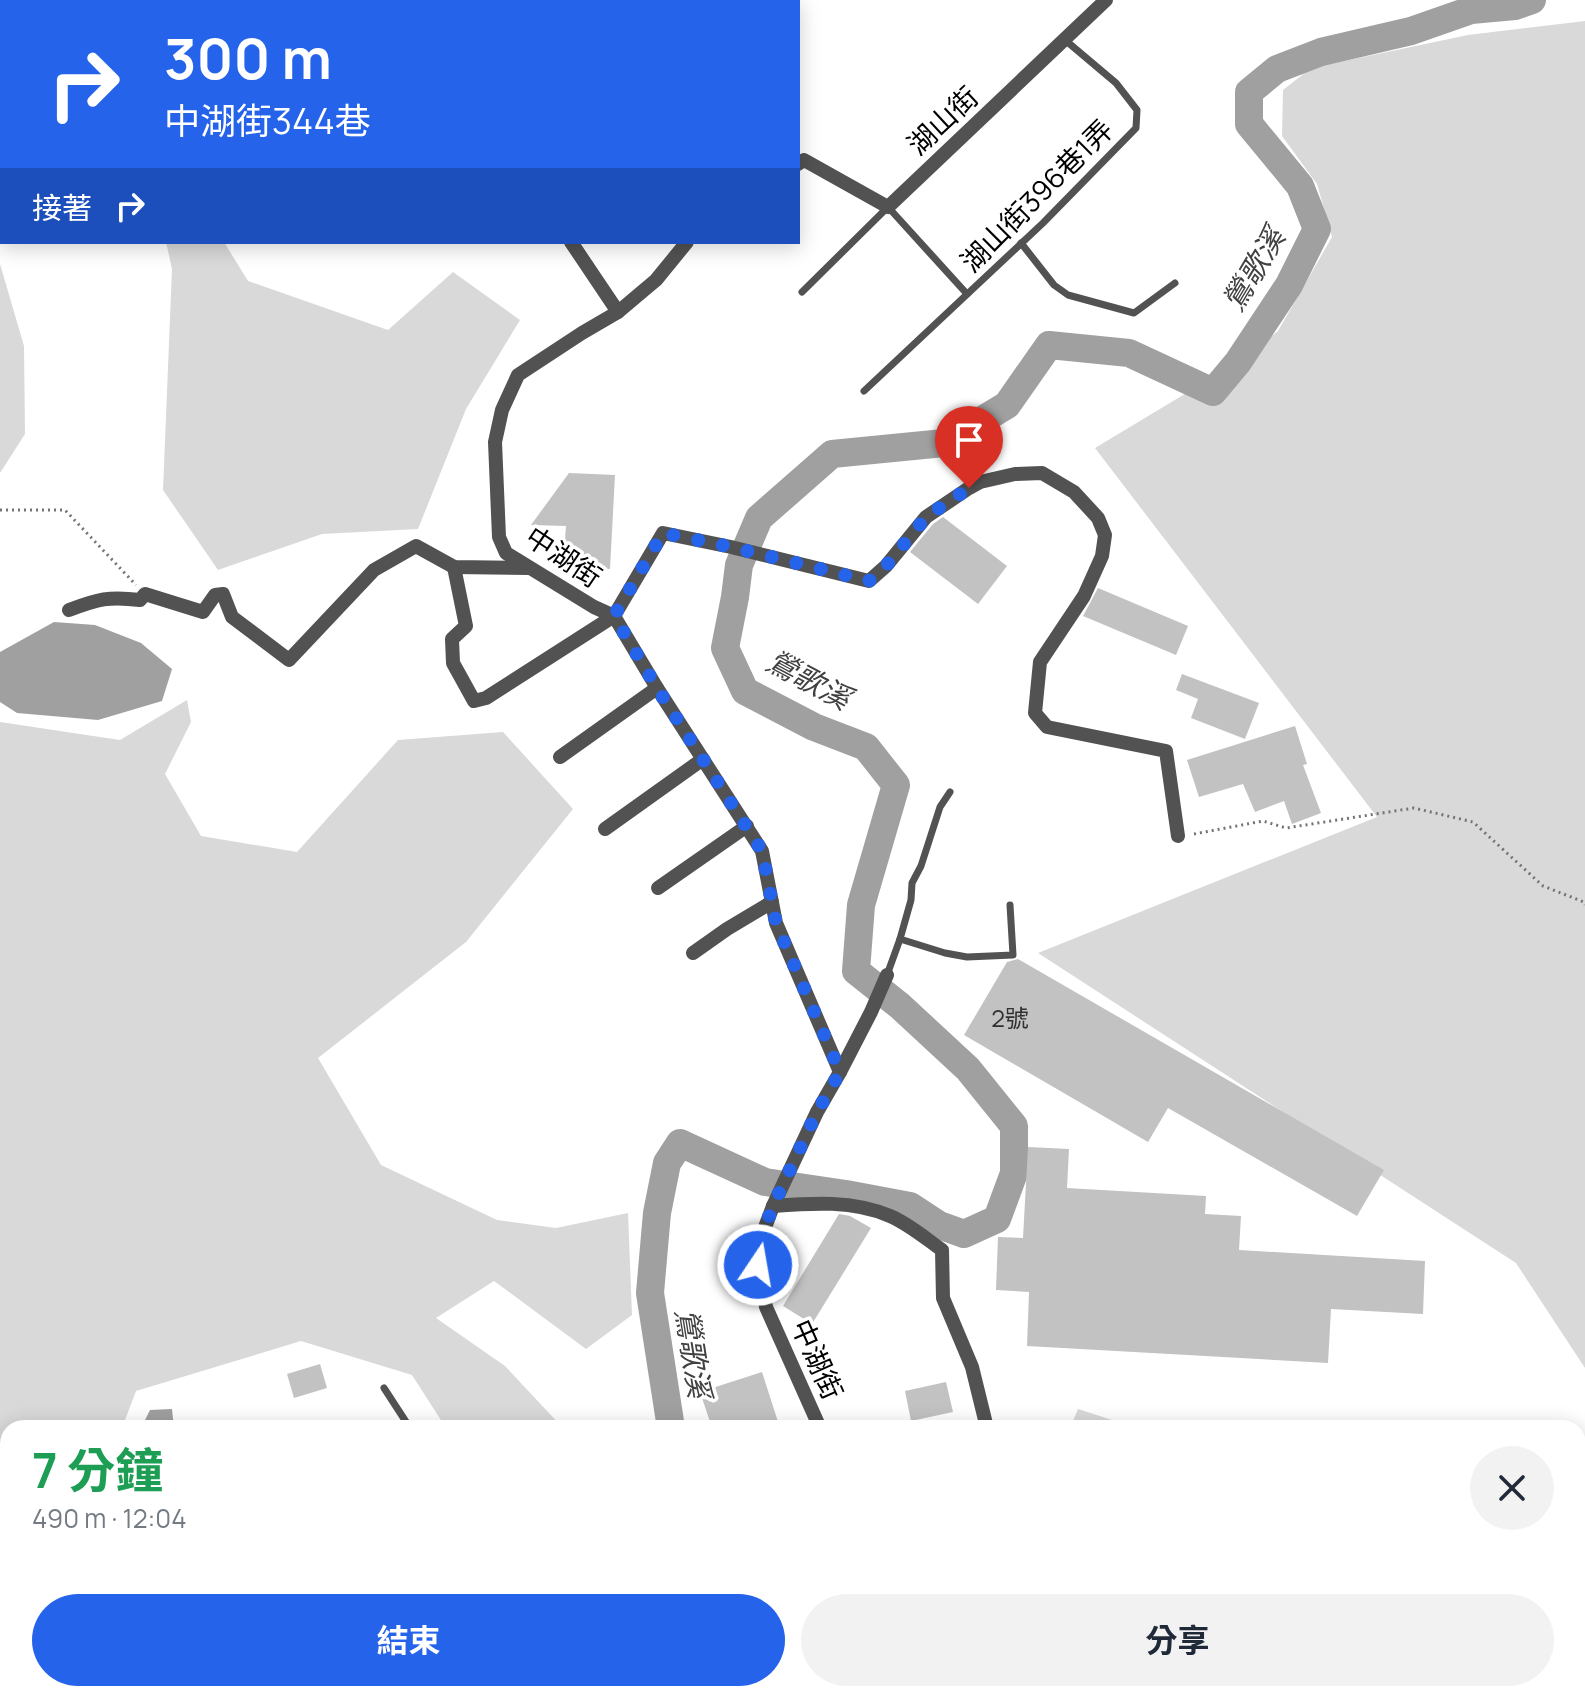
<!DOCTYPE html>
<html lang="zh-TW">
<head>
<meta charset="utf-8">
<style>
  body { margin:0; font-family:Manrope,"Noto Sans TC",sans-serif; background:#f2f2f3; color:#1f2937; height:100vh; display:flex; flex-direction:column; font-size:30px; white-space:nowrap }
  * { box-sizing:border-box; margin:0 }
  p { font-size:26px; color:#747a83 }
  .icon { flex:none; width:44px; height:44px; fill:none; stroke:currentColor; stroke-width:2; stroke-linecap:round; stroke-linejoin:round }
  .map { position:relative; flex:1; overflow:hidden }
  .side { position:absolute; left:0px; top:1420px; width:1586px; height:282px; display:flex; flex-direction:column; background:#fff; border-radius:24px 24px 0 0; box-shadow:0 4px 20px #0003 }
  .side>* { flex:none }
  .top-card { position:absolute; left:0px; top:0px; width:800px; height:244px; box-shadow:0 4px 20px #0003; background:#2563eb; color:#fff; overflow:hidden }
  .pin { position:absolute; display:grid; place-items:center; width:68px; height:68px; color:#fff; margin:-82px -34px; border-radius:50% 50% 50% 0; rotate:-45deg; box-shadow:0 0 8px #0007 }
  .pin .icon { rotate:45deg }
  .me { position:absolute; width:88px; margin:-44px; rotate:12deg; stroke-linejoin:round; filter:drop-shadow(0 0 6px #0008) }
  .turn { display:flex; align-items:center; gap:28px; height:168px; padding:0 32px; font-size:36px }
  .turn .icon { width:104px; height:104px; stroke-width:2.5 }
  .turn b { display:block; font-size:56px; line-height:68px }
  .then { display:flex; align-items:center; height:76px; padding:0 32px; background:#0003; gap:16px; font-size:30px }
  .round { display:grid; place-items:center; flex:none; width:84px; height:84px; border-radius:42px; background:#f2f2f3 }
  .head { display:flex; align-items:center; justify-content:space-between; height:136px; padding:0 32px }
  h1 { font-size:48px; font-weight:700; line-height:60px; color:#1e9e55 }
  .primary-button { display:flex; gap:16px; margin-top:auto; padding:16px 32px }
  .primary-button a { flex:1; height:92px; border-radius:48px; background:#2563eb; color:#fff; font-size:32px; font-weight:700; line-height:92px; text-align:center }
  .primary-button a+a { background:#f2f2f3; color:#1f2937 }
  .map>svg:first-child { display:block }
  .green { fill:#d9d9d9 }
  .water { fill:#a0a0a0 }
  .lines { fill:none; stroke-linecap:round; stroke-linejoin:round }
  .river { stroke:#a0a0a0; stroke-width:28 }
  .building { fill:#c2c2c2 }
  .path { stroke:#747474; stroke-width:3; stroke-dasharray:2 4; stroke-linecap:butt }
  .service { stroke:#525252; stroke-width:7 }
  .minor { stroke:#525252; stroke-width:14 }
  .route { stroke:#2563eb; stroke-width:14; stroke-dasharray:0 25.2 }
  .labels { text-anchor:middle; dominant-baseline:central; stroke-width:7; stroke-linejoin:round; paint-order:stroke }
  .number-label { font-size:24px; fill:#303030 }
  .street-label { font-size:28px; fill:#000; stroke:#fff }
  .water-label { font-size:30px; font-style:italic; fill:#414141; stroke:#fff }
</style>
</head>
<body>
<div class="map">
<svg width="1585" height="1701" viewBox="0 0 1585 1701">
  <rect width="100%" height="100%" fill="#fff"/>
  <!-- green -->
  <g class="green">
    <path d="M1585 21V1368L1516 1263 1038 953 1377 817 1095 448 1238 362 1278 331 1332 237 1317 184 1282 136 1283 90 1311 68 1468 35Z"/>
    <path d="M166 242H224L248 281 388 330 453 272 520 320 466 409 418 529 322 534 218 570 163 490 172 269Z"/>
    <path d="M0 264 24 346 25 434 0 473Z"/>
    <path d="M187 700 191 722 165 774 201 836 297 852 398 740 503 732 573 809 466 942 318 1058 381 1165 497 1220 556 1228 628 1213 632 1315 586 1349 494 1281 436 1318 505 1366 563 1428H446L412 1375 301 1341 136 1391 122 1428H8V1636L0 1632V722L120 740Z"/>
    <path d="M1078 1409 1137 1428H1070Z"/>
    <path d="M1578 1565 1585 1567V1701H1090L1085 1694H1578Z"/>
  </g>
  <!-- water -->
  <g class="water">
    <path d="M54 622 95 625 141 643 172 669 162 701 98 720 17 713 0 702V652Z"/>
    <path d="M172 1409 174 1428H141L150 1410Z"/>
  </g>
  <g class="lines">
    <!-- river -->
    <g class="river">
      <path d="M671 1428 650 1293 657 1213 667 1163 680 1143 765 1182 846 1194 910 1206 939 1225 964 1234 997 1219 1014 1173V1126L968 1069 900 1006 856 971 861 905 896 785 866 747 814 727 745 691 725 648 735 597 739 565 759 518 832 454 944 443 1007 405 1049 345 1129 353 1213 392 1238 362 1289 285 1317 229 1300 186 1249 124V92L1277 69 1321 52 1411 31 1471 10 1515 6 1532 0"/>
      <path d="M0 1677 8 1681"/>
      <path d="M38 1694 58 1701"/>
      <path d="M447 1701 471 1694"/>
    </g>
  </g>
  <!-- building -->
  <g class="building">
    <path d="M569 473 615 475 610 569 563 566 566 526 531 525Z"/>
    <path d="M943 517 1007 566 978 604 910 552 933 524Z"/>
    <path d="M1098 588 1188 626 1176 655 1083 616Z"/>
    <path d="M1182 674 1259 703 1245 739 1191 718 1198 699 1176 690Z"/>
    <path d="M1295 726 1307 764 1303 765 1321 813 1292 824 1284 801 1255 812 1243 784 1199 797 1187 760Z"/>
    <path d="M1018 959 1384 1170 1357 1216 1168 1108 1148 1142 964 1035 1007 962Z"/>
    <path d="M1028 1147 1069 1149 1067 1188 1206 1196 1205 1214 1241 1216 1239 1250 1425 1261 1423 1314 1331 1309 1328 1363 1027 1346 1029 1292 996 1290 998 1237 1023 1238Z"/>
    <path d="M839 1214 850 1216 871 1228 812 1324 783 1306Z"/>
    <path d="M320 1364 327 1388 294 1398 287 1374Z"/>
    <path d="M762 1372 780 1428H712L700 1392Z"/>
    <path d="M946 1382 953 1412 911 1421 905 1391Z"/>
  </g>
  <g class="lines">
    <!-- path -->
    <g class="path">
      <path d="M0 510H65L136 585"/>
      <path d="M1194 834 1263 821 1286 828 1414 808 1473 822 1543 886 1584 902 1585 905"/>
    </g>
    <!-- service -->
    <g class="service">
      <path d="M452 2 456 0"/>
      <path d="M1021 243 1054 285 1068 295 1134 313 1175 283"/>
      <path d="M802 292 888 207 967 294"/>
      <path d="M864 391 1043 223 1136 128 1137 110 1116 83 1065 40"/>
      <path d="M950 792 940 807 921 866 912 883 911 900 900 939 945 953 967 957 1013 955 1010 905"/>
      <path d="M887 975 900 939"/>
      <path d="M384 1388 410 1428"/>
      <path d="M548 1694 549 1701"/>
    </g>
    <!-- minor -->
    <g class="minor">
      <path d="M416 0 417 2"/>
      <path d="M798 164 804 160 888 207 1106 0"/>
      <path d="M571 242 618 312"/>
      <path d="M687 242 656 280 618 312 582 333 518 375 502 410 495 442 499 537 506 553 594 607 614 616 657 688 762 851 776 923 840 1072 817 1112 773 1206 761 1238 758 1265 766 1307 820 1428"/>
      <path d="M454 567 466 626 452 639 453 663 474 701 486 698 614 616 663 533 731 547 869 581 886 566 926 517 969 488 980 482 1015 474 1042 473 1074 492 1098 518 1105 535 1102 556 1084 596 1040 662 1035 713 1047 727 1166 751 1178 836"/>
      <path d="M69 610C98 599 109 596 140 600L145 594 203 612 215 595 223 594 232 617 289 660 374 570 416 546 454 567 529 568"/>
      <path d="M560 757 657 688"/>
      <path d="M605 829 703 759"/>
      <path d="M658 888 747 826"/>
      <path d="M693 953 727 929 772 902"/>
      <path d="M840 1072 871 1012 887 975"/>
      <path d="M773 1206C812 1203 853 1200 890 1216 909 1224 925 1238 942 1250L943 1298 972 1367 987 1428"/>
      <path d="M708 1701 724 1699 734 1694"/>
      <path d="M798 1701 801 1694"/>
    </g>
  </g>
  <g class="lines">
    <!-- route -->
    <path class="route" d="M758 1265 761 1238 773 1206 817 1112 840 1072 776 923 762 851 657 688 614 616 663 533 731 547 869 581 886 566 926 517 969 488"/>
  </g>
  <g class="labels">
    <!-- number labels -->
    <g class="number-label">
      <text x="1010" y="1017">2號</text>
    </g>
    <!-- street labels -->
    <g class="street-label">
      <text transform="translate(942 120) rotate(-43)">湖山街</text>
      <text transform="translate(1036 195) rotate(-45)">湖山街396巷1弄</text>
      <text transform="translate(564 556) rotate(34)">中湖街</text>
      <text transform="translate(818 1359) rotate(66)">中湖街</text>
    </g>
    <!-- water labels -->
    <g class="water-label">
      <text transform="translate(1253 269) rotate(-59)">鶯歌溪</text>
      <text transform="translate(809 679) rotate(28)">鶯歌溪</text>
      <text transform="translate(694 1353) rotate(81)">鶯歌溪</text>
    </g>
  </g>
</svg>
<div class="pin" style="left:969px;top:488px;background:#d93025"><svg class="icon" aria-label="arrive" viewBox="0 0 24 24"><path d="M6 21V4h12l-3 4 3 4H6"/></svg></div>
<svg class="me" style="left:758px;top:1265px" viewBox="-20 -20 40 40"><circle r="17" fill="#2563eb" stroke="#fff" stroke-width="3"/><path d="M0-11L8 9 0 5-8 9z" fill="#fff"/></svg>
<div class="top-card">
<div class="turn"><svg class="icon" aria-label="right" viewBox="0 0 24 24"><path d="M7 20v-9h11M14 6l5 5-5 5"/></svg><div><b>300 m</b>中湖街344巷</div></div>
<div class="then">接著<svg class="icon" aria-label="right" viewBox="0 0 24 24"><path d="M7 20v-9h11M14 6l5 5-5 5"/></svg></div>
</div>
<section class="side">
<div class="head"><div><h1>7 分鐘</h1><p>490 m · 12:04</p></div><a class="round"><svg class="icon" aria-label="close" viewBox="0 0 24 24"><path d="M6 6l12 12M18 6L6 18"/></svg></a></div>
<div class="primary-button"><a>結束</a><a>分享</a></div>
</section>
</div>
</body>
</html>
